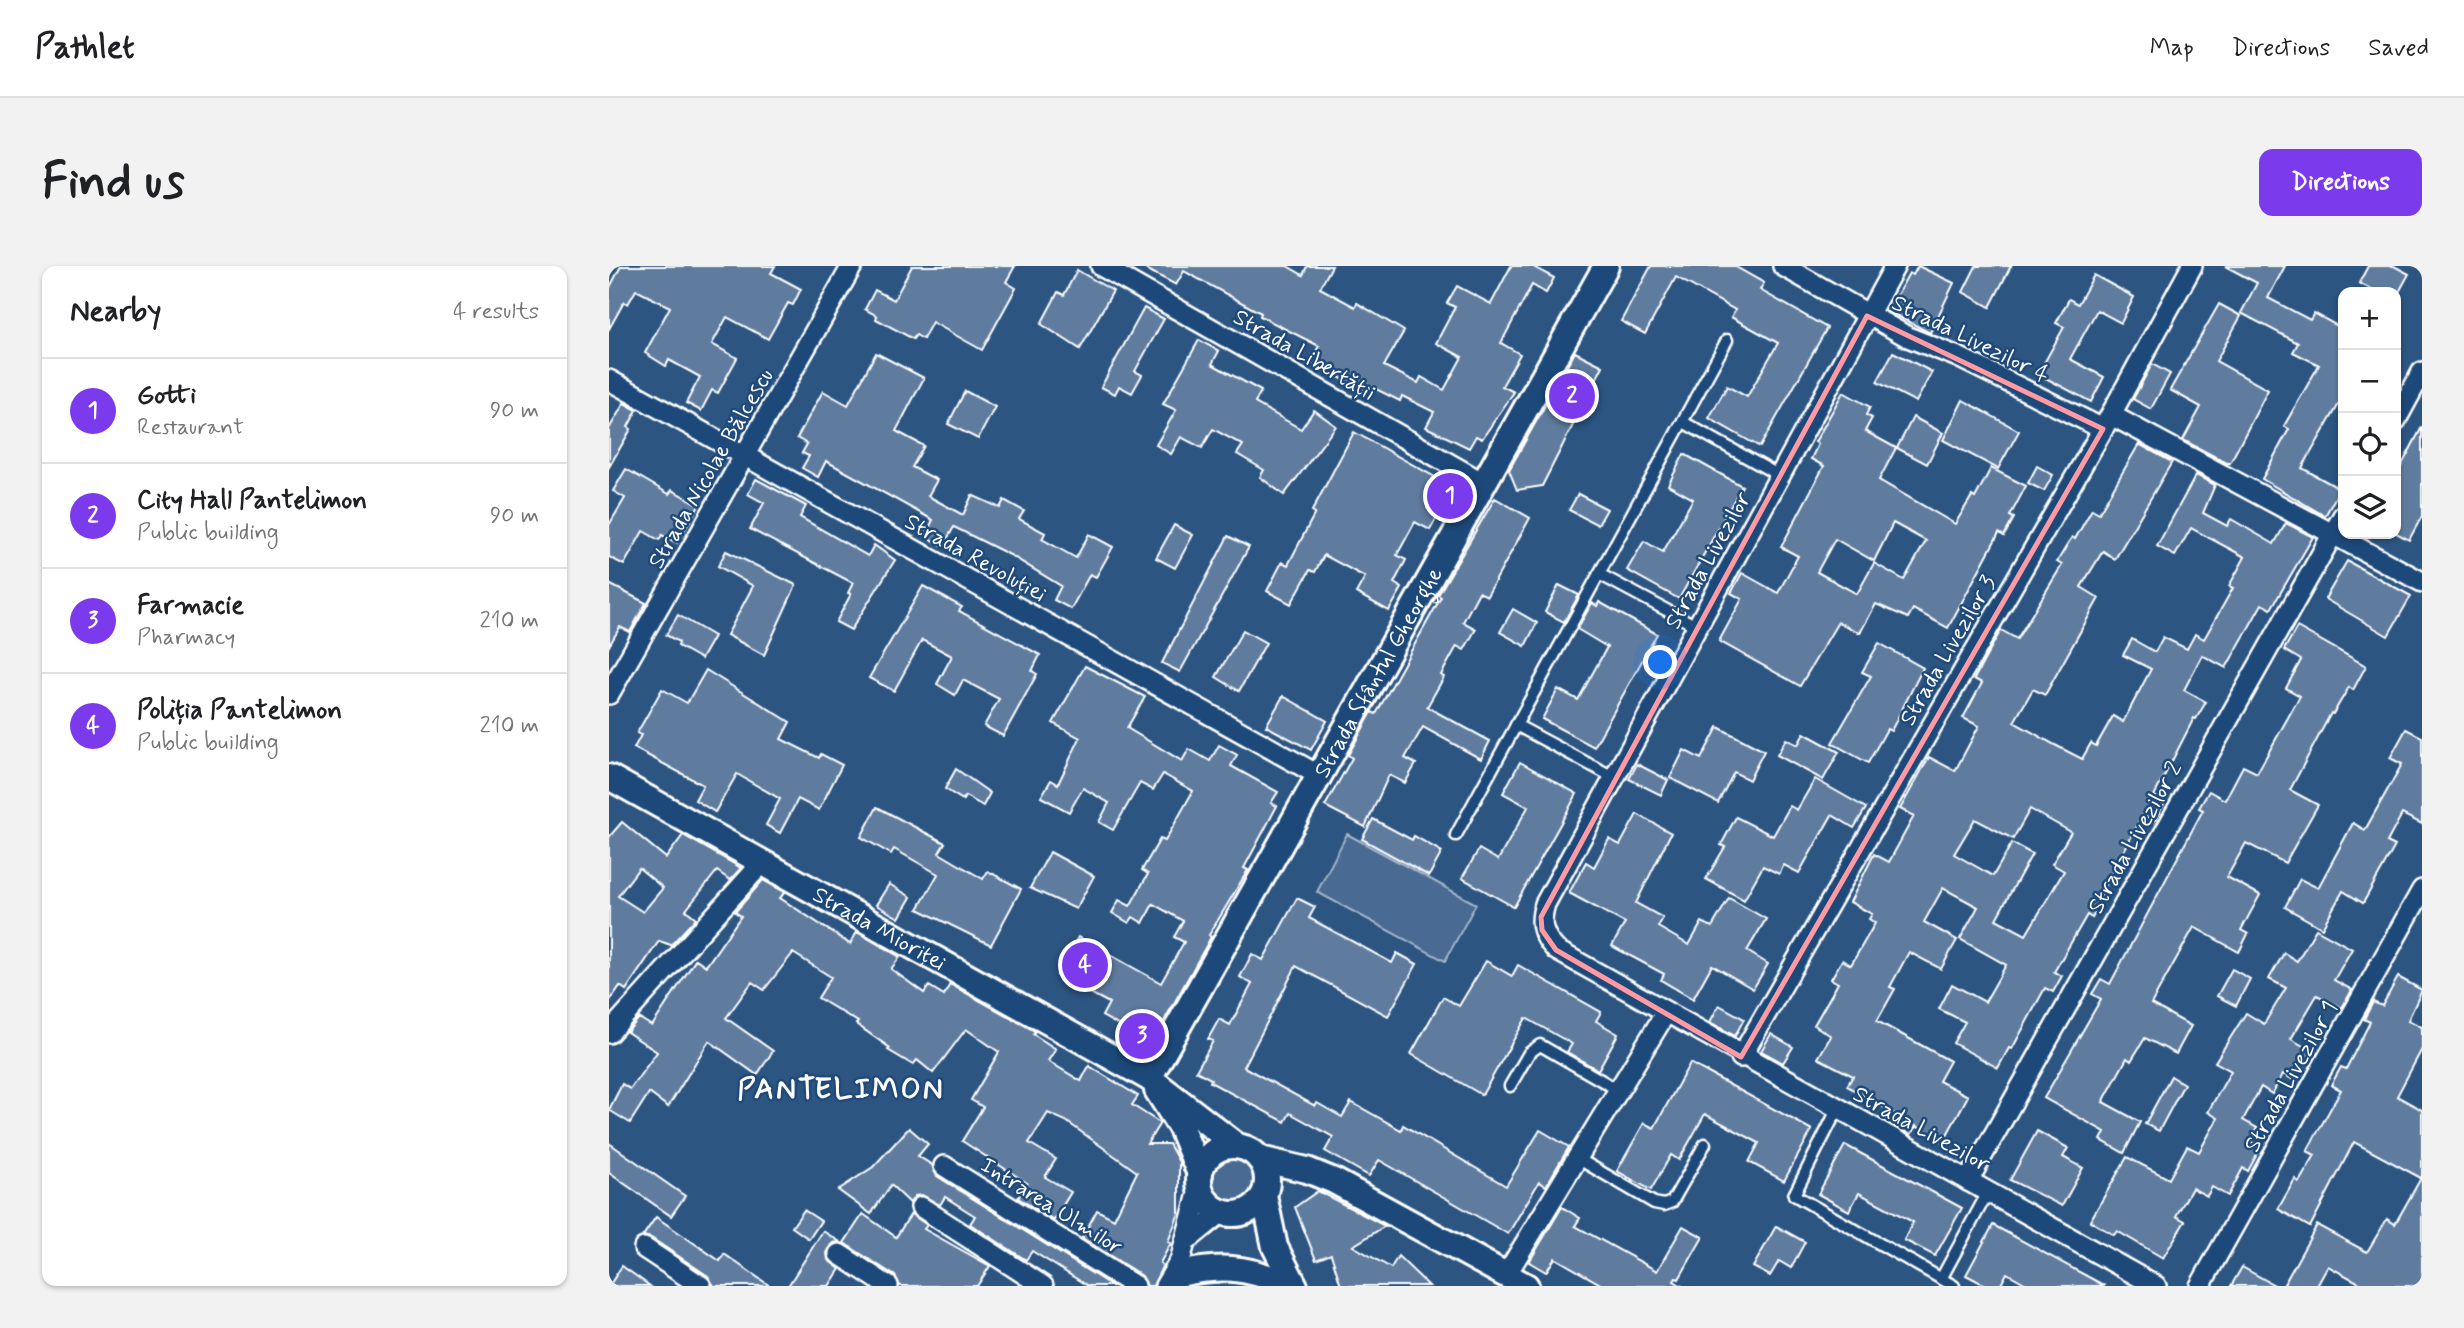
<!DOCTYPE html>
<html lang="en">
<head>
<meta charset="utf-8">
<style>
  body { margin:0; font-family:Mynerve,sans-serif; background:#f2f2f2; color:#202124 }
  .controls { position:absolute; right:21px; top:21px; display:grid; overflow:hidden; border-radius:14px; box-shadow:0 2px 5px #0004 }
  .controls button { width:63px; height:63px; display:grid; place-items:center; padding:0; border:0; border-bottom:2px solid #e0e0e0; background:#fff; color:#202124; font:35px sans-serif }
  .you { position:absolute; left:1052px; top:397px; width:24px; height:24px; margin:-18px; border:5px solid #fff; border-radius:50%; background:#1a73e8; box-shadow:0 0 0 10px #1a73e833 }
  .badge { display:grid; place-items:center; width:46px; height:46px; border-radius:50%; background:#7c3aed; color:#fff; font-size:23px; font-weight:700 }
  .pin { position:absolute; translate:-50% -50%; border:4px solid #fff; box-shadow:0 2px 7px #0006 }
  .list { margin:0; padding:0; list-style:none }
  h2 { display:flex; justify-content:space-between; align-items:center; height:91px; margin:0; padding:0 28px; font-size:30px }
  h2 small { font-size:23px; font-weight:400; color:#757577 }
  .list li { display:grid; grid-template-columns:46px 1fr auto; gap:21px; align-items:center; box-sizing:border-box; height:105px; padding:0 28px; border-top:2px solid #e0e0e0 }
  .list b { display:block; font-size:26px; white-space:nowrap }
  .list p { margin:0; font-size:23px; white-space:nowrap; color:#757577 }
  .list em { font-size:23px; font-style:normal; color:#757577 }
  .icon { flex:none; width:38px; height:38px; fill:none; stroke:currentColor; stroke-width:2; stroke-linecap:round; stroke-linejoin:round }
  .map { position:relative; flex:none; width:1813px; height:1020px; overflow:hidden; border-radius:14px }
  header { display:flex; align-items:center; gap:42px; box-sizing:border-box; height:98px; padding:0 35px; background:#fff; border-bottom:2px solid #e0e0e0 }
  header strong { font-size:33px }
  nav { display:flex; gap:38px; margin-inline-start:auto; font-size:24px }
  .intro { display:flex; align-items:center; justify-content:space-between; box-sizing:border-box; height:168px; padding:0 42px }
  h1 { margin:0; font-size:49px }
  .button { padding:18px 32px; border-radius:14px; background:#7c3aed; color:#fff; font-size:24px; font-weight:700 }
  main { display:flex; gap:42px; padding:0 42px }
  aside { flex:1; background:#fff; border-radius:14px; box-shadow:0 2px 5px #0004 }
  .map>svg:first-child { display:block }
</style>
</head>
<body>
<header>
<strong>Pathlet</strong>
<nav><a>Map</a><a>Directions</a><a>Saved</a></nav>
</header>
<div class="intro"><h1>Find us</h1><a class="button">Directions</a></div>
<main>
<aside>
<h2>Nearby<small>4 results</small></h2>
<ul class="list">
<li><span class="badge">1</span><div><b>Gotti</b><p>Restaurant</p></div><em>90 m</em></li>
<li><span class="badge">2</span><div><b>City Hall Pantelimon</b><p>Public building</p></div><em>90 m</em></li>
<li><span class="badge">3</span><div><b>Farmacie</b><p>Pharmacy</p></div><em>210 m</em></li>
<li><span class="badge">4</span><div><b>Poliția Pantelimon</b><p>Public building</p></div><em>210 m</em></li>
</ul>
</aside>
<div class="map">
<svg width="1813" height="1020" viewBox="0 0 1813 1020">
  <rect width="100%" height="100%" fill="#2c5582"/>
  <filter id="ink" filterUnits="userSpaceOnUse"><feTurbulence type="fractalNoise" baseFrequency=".0143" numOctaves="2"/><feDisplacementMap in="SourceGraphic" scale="14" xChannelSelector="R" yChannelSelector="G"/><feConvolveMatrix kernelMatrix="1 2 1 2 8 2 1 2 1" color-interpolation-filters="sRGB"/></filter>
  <g filter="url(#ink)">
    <!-- green -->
    <g fill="#486b92" stroke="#a4b5c8" stroke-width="2">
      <path d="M738,568L867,638L836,695L708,626Z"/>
      <circle cx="624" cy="914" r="20"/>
    </g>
    <!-- building -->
    <g fill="#5e7c9f" stroke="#fff" stroke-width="2" fill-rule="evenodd">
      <path d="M12,0H166L162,7L192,23L184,39L179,37L159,73L118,51L103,78L128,92L109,127L103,124L92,145L77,137L91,111L60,94L57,100L36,87L61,41L27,24L19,38L15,36L0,63V23Z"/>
      <path d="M303,0H406L397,16L407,22L373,84L323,56L314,73L307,69L304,73L267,53L268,50L256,43L266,24L285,34Z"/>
      <path d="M531,0H678L694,9L698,0H723L711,22L746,41L748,37L795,65L775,100L809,117L812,111L835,124L853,91L827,77L846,41L838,37L848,20L882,38L902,0H923L945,12L937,27L923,19L892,77L911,88L893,120L905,126L873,173L867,170L860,182L817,161L825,146L793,130L791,135L763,121L760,127L701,96L710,80L651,50L652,47L575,5L567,19Z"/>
      <path d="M1042,0H1125L1155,17L1151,24L1218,62L1151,181L1100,152L1118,120L1138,131L1169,77L1122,51L1126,44L1067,11L1036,68L1012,55Z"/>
      <path d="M1309,0L1345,17L1321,67L1279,45L1300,7L1304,9Z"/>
      <path d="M1367,0H1402L1381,41L1354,26Z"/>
      <path d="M1616,0H1676L1659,32L1701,54L1705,47L1734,63V131L1693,202L1731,223L1716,250L1653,213L1680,163L1675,160L1710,99L1684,86L1689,77L1632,47L1648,17Z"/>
      <path d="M1759,0H1785L1800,8L1790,26H1768L1750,17Z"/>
      <path d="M468,4L504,25L471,83L432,58L449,26L455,29Z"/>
      <path d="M1485,9L1525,31L1512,57L1488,44L1461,93L1495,111L1482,136L1429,108L1455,61L1447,57L1460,33L1469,38Z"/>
      <path d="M1610,38L1632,50L1607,95L1659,124L1621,197H1618L1574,174L1592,141L1561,124Z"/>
      <path d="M535,42L555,53L526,105L533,109L523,127L510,120L506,128L492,121Z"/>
      <path d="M590,74L610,85L603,98L652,125L646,137L692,163L705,144L727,160L675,229L651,211L655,204L628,188L634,179L604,163L593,182L572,171L562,188L547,179L567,144L554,138Z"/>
      <path d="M966,86L994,100L933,220L908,224L900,204Z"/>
      <path d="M1284,86L1323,106L1307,136L1268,116Z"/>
      <path d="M267,87L315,112L287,165L315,180L303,201L328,214L319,230L354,249L363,229L391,242L395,234L415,245L410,253L436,267L433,273L467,292L480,268L504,281L487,311L481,308L462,343L445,334L452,320L401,289L345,261L334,280L316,270L324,254L217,195L209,211L193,202L200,190L193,187L198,178L188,172L214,125L239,139Z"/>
      <path d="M1543,98L1561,108L1542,143L1524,133Z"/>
      <path d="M356,125L386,141L369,173L339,158Z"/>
      <path d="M1234,126L1261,141L1257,149L1263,152L1256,165L1287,182L1270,214L1346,258L1363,230L1366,232L1382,202L1417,220L1401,250L1405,252L1395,270L1390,267L1339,362L1304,343L1299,352L1267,338L1251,367L1229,356L1191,420L1110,375L1133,333L1122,327L1133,307L1169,327L1189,290L1172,281L1215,200L1202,193L1209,178L1206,176ZM1284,257L1317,275L1295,314L1265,297L1248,328L1208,306L1226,273L1265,295Z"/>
      <path d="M1354,134L1410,165L1389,203L1334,174Z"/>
      <path d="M15,137L28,144L19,161L22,163L0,201V163Z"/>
      <path d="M1304,151L1334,167L1318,198L1288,182Z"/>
      <path d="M1813,161V250L1800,274L1787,267V210Z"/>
      <path d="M745,166L851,225L841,243L835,239L821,264L806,256L788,289L797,294L785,317L793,322L780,345L747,327L756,311L715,289L706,306L701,304L682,338L658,325L673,296L679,299L706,247L703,245Z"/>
      <path d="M1530,178L1563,196L1506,293L1494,285L1472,321L1490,332L1436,429L1424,423L1405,456L1446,479L1473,493L1482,477L1487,480L1504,450L1514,456L1542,403L1514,389L1523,373L1546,386L1554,371L1578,383L1586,368L1595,373L1624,322L1620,320L1636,291L1582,262L1566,290L1548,280L1587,209L1606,219L1594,247L1618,260L1622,253L1665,278L1677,257L1704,271L1662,343L1653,338L1617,402L1593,389L1575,424L1597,436L1587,453L1585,452L1545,530L1556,536L1545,556L1534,549L1492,628L1496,630L1483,652L1478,649L1445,706L1453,710L1444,726L1436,722L1403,783L1400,782L1389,802L1344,777L1356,756L1330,743L1343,718L1376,736L1397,699L1351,673L1369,641L1334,622L1315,656L1348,674L1332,703L1300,686L1281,721L1286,723L1268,755L1341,795L1330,815L1359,830L1334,876L1307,860L1302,869L1286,860L1291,851L1238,820L1244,810L1209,792L1222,770L1205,759L1229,717L1222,713L1233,694L1242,699L1266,657L1260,653L1263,648L1241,636L1265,588L1280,596L1305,550L1291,543L1320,491L1346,505L1370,460L1354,452L1373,417L1365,413L1384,378L1392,364L1408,373L1453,299L1448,296L1463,271L1466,273L1483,243L1490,247ZM1421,543L1462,566L1443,598L1455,605L1417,669L1387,653L1423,588L1403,577L1384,610L1345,588L1366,553L1404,573Z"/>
      <path d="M1075,188L1133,220L1070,333L1018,304L1035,275L1054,286L1084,233L1059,219Z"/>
      <path d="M1428,200L1444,209L1435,225L1419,217Z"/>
      <path d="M17,203L60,228L63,224L90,239L68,277L53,269L50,274L34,265L15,299L0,291V259L16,232L4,225Z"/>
      <path d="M147,213L197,240L191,251L259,290L265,279L286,294L242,364L227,356L242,328L239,327L244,317L141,263L155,237L139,228Z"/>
      <path d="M969,228L998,243L989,259L960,244Z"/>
      <path d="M886,232L921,252L878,330L870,326L854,356L867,363L855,384L848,380L832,409L835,411L818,441L881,475L872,493L814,461L796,492L807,498L796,517L780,509L756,561L716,540L743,492L739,489L763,446L767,448L832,331L829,329Z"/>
      <path d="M565,259L584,269L566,302L547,292Z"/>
      <path d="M619,270L640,281L571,406L553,397Z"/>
      <path d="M117,285L187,319L155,389L118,369L144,320L109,300Z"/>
      <path d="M1738,295L1802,330L1779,370L1716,333Z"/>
      <path d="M0,318L37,337L21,366L11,361L0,380Z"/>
      <path d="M950,319L970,329L955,356L936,346Z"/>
      <path d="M314,320L353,341L350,345L431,389L423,405L428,408L394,470L375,460L390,433L354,414L346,429L328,418L343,390L313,374L285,425L260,412Z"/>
      <path d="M990,336L1048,368L985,481L933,453L949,423L969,434L998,381L968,363L983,337L988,340Z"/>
      <path d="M904,343L928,357L916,380L891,366Z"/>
      <path d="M69,349L105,370L92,393L69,380L70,376L57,369Z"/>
      <path d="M1688,361L1757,400L1744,424L1740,421L1724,448L1722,447L1681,524L1709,539L1676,597L1637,577L1618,611L1651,629L1632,664L1639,668L1630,686L1585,661L1542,738L1582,760L1567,788L1536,772L1522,795L1518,792L1494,836L1531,856L1515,887L1492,874L1496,866L1435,832L1492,733L1483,728L1492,713L1501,718L1594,544L1590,542L1600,525L1616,534L1634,500L1648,507L1691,430L1677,422L1692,394L1675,384Z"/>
      <path d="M634,364L657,377L630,425L607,411Z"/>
      <path d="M1270,377L1314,402L1282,465L1278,463L1259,497L1223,477L1262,410L1253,406Z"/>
      <path d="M476,400L536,431L518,462L573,495L580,483L601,495L610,479L628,489L622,500L669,526L662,537L668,540L635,602L639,604L600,669L602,671L596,682L536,789L511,775L518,764L493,750L500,737L448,709L469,671L552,717L575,676L565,671L574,655L544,638L534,657L524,651L520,657L503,647L510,634L521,640L539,608L533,604L551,573L556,575L584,525L554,508L544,524L531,517L504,564L490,556L500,537L474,522L460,546L432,531L442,514L449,518L471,472L444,457Z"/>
      <path d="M97,404L181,456L172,473L210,492L212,488L233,499L210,544L189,533L171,567L157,559L171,533L128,508L106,546L86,534L94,519L25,482L32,469L28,467L53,423L78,437Z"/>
      <path d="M674,430L718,455L702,484L657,460Z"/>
      <path d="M1109,461L1155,485L1140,514L1125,506L1109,537L1061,512L1075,484L1092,493Z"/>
      <path d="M1797,463L1813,471V558L1793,548L1778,576L1786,580L1754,637L1734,625L1713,662L1676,641L1691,613L1709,622L1744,557L1756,564L1793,498L1781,492Z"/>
      <path d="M1195,467L1230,486L1214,514L1168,489L1177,473L1189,479Z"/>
      <path d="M911,496L968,528L905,641L853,612L870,583L889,594L919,541L894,527Z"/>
      <path d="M1028,498L1059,514L1052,529L1020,513Z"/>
      <path d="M347,503L381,527L374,540L356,530L354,534L336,523Z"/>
      <path d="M1206,513L1257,542L1245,562L1223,549L1190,607L1175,599L1170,608L1154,600L1135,634L1097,613L1116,581L1112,579L1127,551L1164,570L1181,540L1188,544Z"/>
      <path d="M268,541L336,577L330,587L374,613L379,605L412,623L382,679L309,643L329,608L285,583L282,588L252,571Z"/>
      <path d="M1028,548L1062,567L1027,637L1054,652L1049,661L1080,679L1093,656L1103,661L1120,632L1157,653L1138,685L1159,698L1144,723L1103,699L1084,733L1052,714L1055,708L1003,680L1016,657L960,627L977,596L985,601L1000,573L1011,579Z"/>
      <path d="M764,553L803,574L805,570L833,586L820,610L753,573Z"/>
      <path d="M13,556L57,592L74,569L132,602L121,614L108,605L77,644L87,652L62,679L50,675L17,724L11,720L0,736V571ZM30,602L54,622L34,646L9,630Z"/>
      <path d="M441,586L485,610L467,643L421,622Z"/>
      <path d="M154,614L176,626L171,632L241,678L248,666L291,691L282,703L315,727L320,720L335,729L341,718L426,765L424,768L447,783L439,795L472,815L480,800L529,830L523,839L551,857L538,878H560L570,896V947L559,976L562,977L551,997L554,999L544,1020H538L533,1010L473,972L488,944L505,953L528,906L457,855L439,847L420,877L447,893L436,911L462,926L445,954L409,932L418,917L353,875L374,841L362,834L390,786L357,763L324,807L308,794L304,799L279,784L281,782L247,758L249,756L209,732L222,711L184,687L155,724L143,716L117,752L164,785L148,809L100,775L59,841L40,827L21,857L0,844L13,818L21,823L48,786L18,766L30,752L43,760L87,693L97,700L132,650L126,646Z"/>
      <path d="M280,618L302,631L290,652L267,639Z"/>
      <path d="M688,632L706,641L700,652L783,697L788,687L808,698L779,750L687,700L635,801L706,840L708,837L733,851L742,836L792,864L794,859L897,920L931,864L960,881L937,920L930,916L899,968L770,894L760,910L716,885L724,871L681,847L676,856L601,816L602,813L587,805L604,775L599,773L610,753L621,759L643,718L631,711L643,688L654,694Z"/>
      <path d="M1707,663L1743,683L1725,714L1743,724L1733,742L1708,729L1682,773L1703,785L1686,815L1674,808L1663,828L1652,821L1634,854L1648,862L1641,875L1652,881L1639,905L1634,902L1619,930L1603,921L1598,930L1583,922L1567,950L1576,955L1554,992L1508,965L1505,969L1481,955L1518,891L1560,913L1578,880L1590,886L1609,852L1599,846L1622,805L1606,796L1637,747L1655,758L1677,722L1660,713L1675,687L1688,695Z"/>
      <path d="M877,695L903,710L909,699L992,746L987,755L1009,768L989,804L958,786L963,778L917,752L873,829L802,788L834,731L850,740Z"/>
      <path d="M1623,703L1641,713L1627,740L1608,730Z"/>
      <path d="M1789,711L1813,724L1799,754L1813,761V783L1788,830L1813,844V1020H1756L1719,1000L1708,1020H1674L1708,959L1758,986L1778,953L1786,958L1812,912L1745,876L1701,961L1669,943L1686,913L1690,916L1706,889L1698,885L1732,824L1722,819L1732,801L1737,803L1761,756L1755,753L1764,736L1773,740Z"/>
      <path d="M1110,739L1135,753L1126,770L1101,756Z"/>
      <path d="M1162,768L1184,781L1174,797L1152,785Z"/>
      <path d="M1081,797L1203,864L1175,915L1140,896L1150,877L1096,848L1070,894L1062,889L1042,924L1008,905L1035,857L1045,862Z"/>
      <path d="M1562,810L1575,818L1550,865L1536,858Z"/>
      <path d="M300,862L319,878L309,890L323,899L328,910L503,1020H479L423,985L417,994L361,958L366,950L336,931L331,939L313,929L306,930L301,937L282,919L262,948L229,924L264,901Z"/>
      <path d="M1428,865L1459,882L1454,891L1474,902L1453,940L1401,914Z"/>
      <path d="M0,877L76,930L62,950L0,907Z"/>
      <path d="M1236,879L1353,942L1326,990L1295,974L1304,956L1250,927L1240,945L1209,928Z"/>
      <path d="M709,925L776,960L744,980L782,1002L789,990L820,1020H732L722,988L707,994L686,941Z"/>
      <path d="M953,941L971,952L966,960L1048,1005L1074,960L1094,971L1070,1013L1067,1012L1065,1015L1073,1020H995L946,992L937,1006L920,996Z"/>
      <path d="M195,944L212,955L200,973L183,961Z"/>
      <path d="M254,948L287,971L302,948L318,959L315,963L381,1000L368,1020H291L286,1010L235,977Z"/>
      <path d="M47,951L111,995L115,988L161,1020H105L99,1010L42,972L34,970Z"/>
      <path d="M1384,959L1496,1020H1421L1398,1007L1391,1020H1378L1357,1009Z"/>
      <path d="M1167,960L1196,976L1182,1002L1170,995L1161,1010L1144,1001Z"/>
      <path d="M214,965L231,976L224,977L218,987L219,994L231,1003L220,1020H179Z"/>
      <path d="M13,1000L41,1020H0Z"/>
      <path d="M1633,1001L1667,1020H1622Z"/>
    </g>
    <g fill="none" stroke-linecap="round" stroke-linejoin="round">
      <defs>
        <g id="service">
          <path d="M1074,156L1171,210"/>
          <path d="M990,308L1089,361"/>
          <path d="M907,459L1006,512"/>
          <path d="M847,569L1118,74"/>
          <path d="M901,820L920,787L931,779L1009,824"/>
          <path d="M1228,844L1185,929L1345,1020"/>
          <path d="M968,892L1045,937L1055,939L1063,936L1096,878"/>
          <path d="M1332,1013L1379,926"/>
        </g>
        <g id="minor">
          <path d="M492,0L876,218"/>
          <path d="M1174,0L1299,71L1349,91L1494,163"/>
          <path d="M1286,0L936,638C930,657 933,669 947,684L1547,1020"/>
          <path d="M0,114L711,510"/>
          <path d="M1502,149L1813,316"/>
          <path d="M1787,154L1813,106"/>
          <path d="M0,428L243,0"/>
          <path d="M0,767L154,596"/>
          <path d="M1132,791L1494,163L1583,0"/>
          <path d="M335,900L526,1020"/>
          <path d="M1359,915L1734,250"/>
          <path d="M312,941L434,1020"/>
          <path d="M576,976L613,946"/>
          <path d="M35,982L92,1020"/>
          <path d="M230,988L279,1020"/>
          <path d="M897,1009L1056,748"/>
          <path d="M556,1020L571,995L591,920"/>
          <path d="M1591,1020L1813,624"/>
        </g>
        <g id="tertiary">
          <path id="s1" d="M0,511L540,812L628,880"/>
          <path id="s2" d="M540,812L997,0"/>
          <path d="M548,824L572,862L591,908"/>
          <circle cx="624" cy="914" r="34"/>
          <path d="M651,893L698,904L725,915L917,1020"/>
          <path d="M655,929L666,981L686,1020"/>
          <path d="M566,1009C607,999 640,999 678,1020"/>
        </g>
      </defs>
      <!-- service casing -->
      <use href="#service" stroke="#fff" stroke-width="15"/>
      <!-- minor casing -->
      <use href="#minor" stroke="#fff" stroke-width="24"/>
      <!-- tertiary casing -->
      <use href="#tertiary" stroke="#fff" stroke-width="30"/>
      <!-- service -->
      <use href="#service" stroke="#1f4a7a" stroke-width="10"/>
      <!-- minor -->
      <use href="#minor" stroke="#1f4a7a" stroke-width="19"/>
      <!-- tertiary -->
      <use href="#tertiary" stroke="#1f4a7a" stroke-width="24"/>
    </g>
  </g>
  <!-- marked area -->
  <path fill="none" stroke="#ff9aa2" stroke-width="5" stroke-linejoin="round" d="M1258,50L1494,163L1132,791L947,684L933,664L932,651Z"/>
  <g text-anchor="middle" stroke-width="5" stroke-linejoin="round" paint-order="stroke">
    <!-- street labels -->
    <g font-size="23" fill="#fff" stroke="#1f4a7a">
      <text transform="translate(1362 72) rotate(26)" y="8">Strada Livezilor 4</text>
      <text transform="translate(696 88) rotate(30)" y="8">Strada Libertății</text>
      <text transform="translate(101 202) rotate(-60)" y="8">Strada Nicolae Bălcescu</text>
      <text transform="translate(367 291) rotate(29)" y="8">Strada Revoluției</text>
      <text transform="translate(1098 294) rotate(-61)" y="8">Strada Livezilor</text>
      <text transform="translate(1338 384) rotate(-60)" y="8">Strada Livezilor 3</text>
      <text dy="8" stroke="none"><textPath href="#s2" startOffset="466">Strada Sfântul Gheorghe</textPath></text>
      <text transform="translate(1525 571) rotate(-61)" y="8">Strada Livezilor 2</text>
      <text dy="8" stroke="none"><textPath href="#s1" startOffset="310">Strada Mioriței</textPath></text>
      <text transform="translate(1681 810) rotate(-61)" y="8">Strada Livezilor 1</text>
      <text transform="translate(1313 862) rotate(29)" y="8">Strada Livezilor</text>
      <text transform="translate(443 939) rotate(32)" y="8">Intrarea Ulmilor</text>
    </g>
    <!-- district labels -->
    <g font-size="30" font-weight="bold" letter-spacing="2" fill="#fff" stroke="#1f4a7a">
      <text x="232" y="832">PANTELIMON</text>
    </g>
  </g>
</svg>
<div class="controls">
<button>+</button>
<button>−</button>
<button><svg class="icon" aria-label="locate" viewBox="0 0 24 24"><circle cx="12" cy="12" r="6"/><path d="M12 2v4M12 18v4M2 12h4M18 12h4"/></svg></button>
<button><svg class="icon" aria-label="layers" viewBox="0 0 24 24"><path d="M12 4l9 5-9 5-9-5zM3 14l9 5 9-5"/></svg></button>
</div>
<div class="you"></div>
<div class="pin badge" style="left:841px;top:230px">1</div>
<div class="pin badge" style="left:963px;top:130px">2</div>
<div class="pin badge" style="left:533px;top:770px">3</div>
<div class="pin badge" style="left:476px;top:699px">4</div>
</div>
</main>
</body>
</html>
